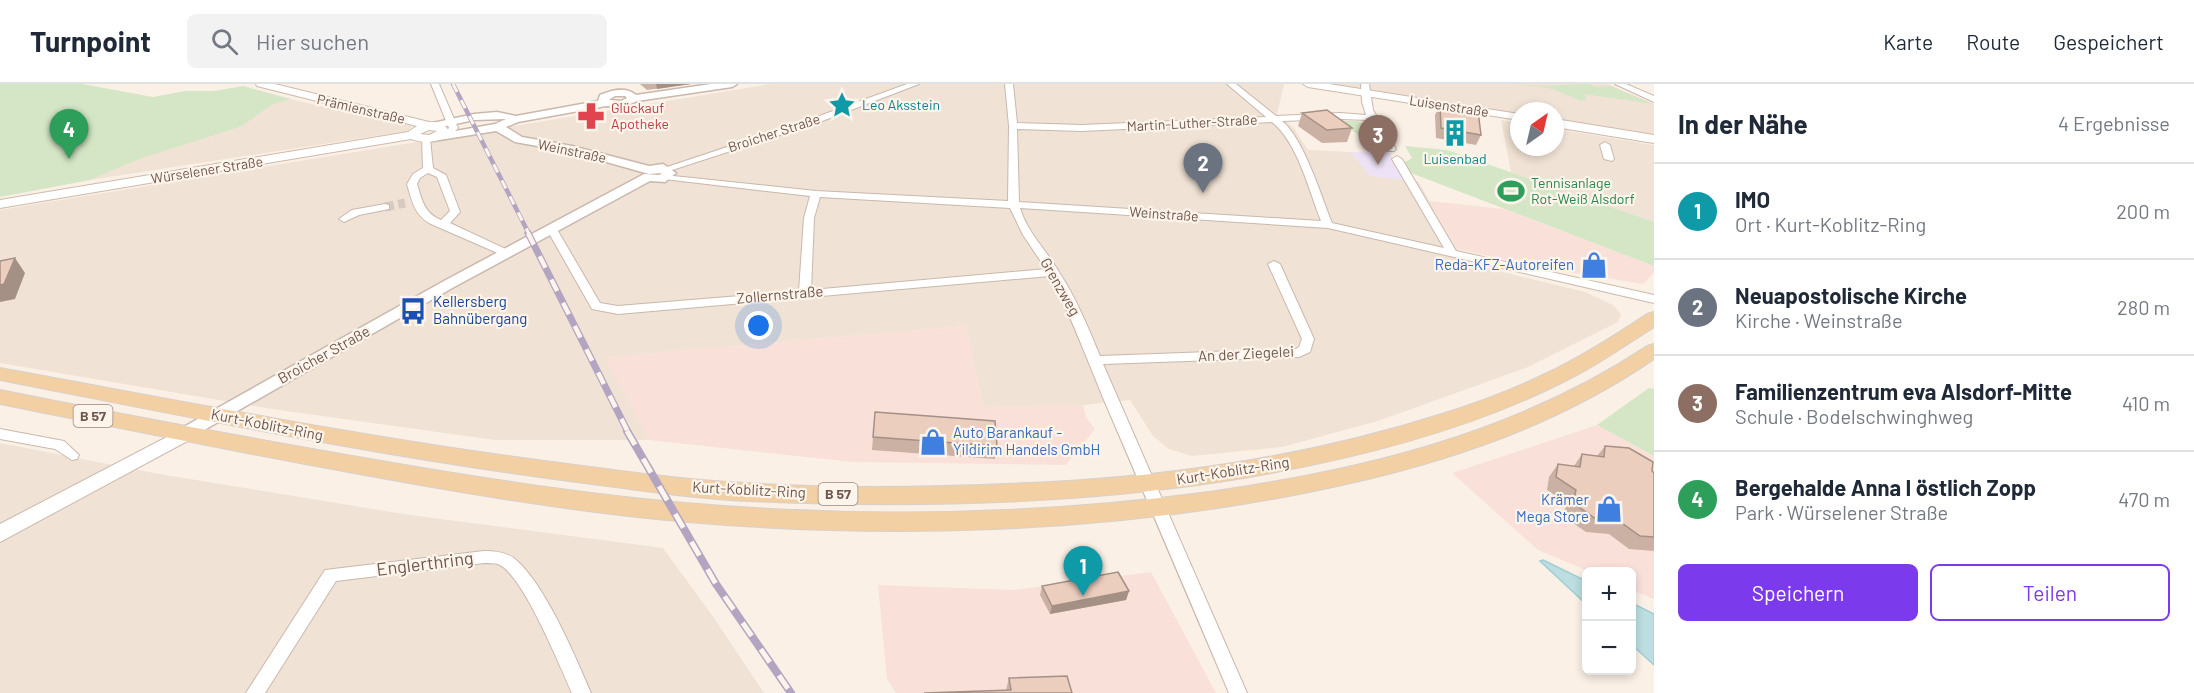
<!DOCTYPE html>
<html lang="de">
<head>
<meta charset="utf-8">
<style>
  body { margin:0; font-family:Barlow,sans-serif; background:#f2f2f3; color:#1f2937 }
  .controls { position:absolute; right:18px; bottom:18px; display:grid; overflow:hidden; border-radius:9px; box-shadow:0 3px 9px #0003 }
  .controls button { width:54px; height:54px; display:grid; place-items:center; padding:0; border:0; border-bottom:2px solid #e0e1e3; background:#fff; color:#1f2937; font:30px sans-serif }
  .compass { position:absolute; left:1510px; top:18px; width:54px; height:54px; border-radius:50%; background:#fff; box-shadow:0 3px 9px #0003; rotate:34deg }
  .you { position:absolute; left:759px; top:242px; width:21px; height:21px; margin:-15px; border:4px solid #fff; border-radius:50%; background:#1a73e8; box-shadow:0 0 0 9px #1a73e833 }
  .badge { display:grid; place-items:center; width:39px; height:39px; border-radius:50%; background:#7c3aed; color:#fff; font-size:20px; font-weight:700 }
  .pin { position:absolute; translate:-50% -50px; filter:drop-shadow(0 2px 3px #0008) }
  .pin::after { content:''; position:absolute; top:32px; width:21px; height:18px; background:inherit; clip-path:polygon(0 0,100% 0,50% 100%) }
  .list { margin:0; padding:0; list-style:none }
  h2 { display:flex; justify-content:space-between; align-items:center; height:78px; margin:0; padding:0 24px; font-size:26px }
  h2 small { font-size:20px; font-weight:400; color:#747a83 }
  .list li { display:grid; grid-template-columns:39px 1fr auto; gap:18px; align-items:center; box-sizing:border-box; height:96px; padding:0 24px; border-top:2px solid #e0e1e3 }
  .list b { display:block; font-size:22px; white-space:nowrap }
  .list p { margin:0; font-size:20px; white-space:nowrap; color:#747a83 }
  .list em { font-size:20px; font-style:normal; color:#747a83 }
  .actions { display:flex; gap:12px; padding:18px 24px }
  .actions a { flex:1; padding:14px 0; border:2px solid #7c3aed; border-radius:9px; text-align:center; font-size:21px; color:#7c3aed }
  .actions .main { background:#7c3aed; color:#fff }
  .icon { flex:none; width:33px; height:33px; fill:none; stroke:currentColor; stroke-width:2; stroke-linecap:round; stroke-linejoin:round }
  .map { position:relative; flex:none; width:1654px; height:609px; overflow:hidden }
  header { display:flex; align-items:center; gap:36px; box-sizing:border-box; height:84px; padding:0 30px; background:#fff; border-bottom:2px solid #e0e1e3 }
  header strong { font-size:28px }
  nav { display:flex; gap:33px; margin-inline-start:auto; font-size:21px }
  .search { width:420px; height:54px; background:#f2f2f3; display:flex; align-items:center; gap:15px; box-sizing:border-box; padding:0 21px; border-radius:9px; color:#747a83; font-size:22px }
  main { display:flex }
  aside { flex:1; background:#fff }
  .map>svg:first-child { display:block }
</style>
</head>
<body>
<header>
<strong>Turnpoint</strong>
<div class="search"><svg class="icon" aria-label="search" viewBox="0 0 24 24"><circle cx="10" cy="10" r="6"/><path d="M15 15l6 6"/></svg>Hier suchen</div>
<nav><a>Karte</a><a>Route</a><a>Gespeichert</a></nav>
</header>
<main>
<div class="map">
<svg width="1654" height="609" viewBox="0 0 1654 609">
  <rect width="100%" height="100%" fill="#faf0e5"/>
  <!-- residential -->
  <g fill="#f0e2d4">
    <path d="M771,0H1284L1277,30L1293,43L1308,66L1351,68L1370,92L1418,97L1465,179L1585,208L1613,221L1621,230L1618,238L1528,283L1378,337L1282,363L1192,372L1169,365L1153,352L1130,316L1083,321L983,323L966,242L606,273L649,356H495L272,325L0,279V126Z"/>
    <path d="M1330,0H1608L1654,20V51L1555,36V27H1519V30Z"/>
    <path d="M284,14L413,42L407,47L90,96Z"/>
    <path d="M1501,36L1519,39V63H1555V45L1654,61V138L1511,88Z"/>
    <path d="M0,359L159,390L410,431L663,464L714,534L764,609H0Z"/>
  </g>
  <!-- commercial -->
  <g fill="#f9e1da">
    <path d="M1429,117L1504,125L1654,182V189L1643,200L1538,183L1457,165Z"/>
    <path d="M966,242L983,323L1083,321L1086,333L1095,345L1066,381L853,378L649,356L605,273Z"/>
    <path d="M1597,341L1654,372V515L1632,506V488L1588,487L1538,466L1452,389Z"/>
    <path d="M1151,488L1216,609H896L887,595L878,501L1014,506Z"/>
  </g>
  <!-- education -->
  <path fill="#ede2f6" d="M1351,68L1389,69L1405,96L1370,92Z"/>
  <!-- green -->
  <g fill="#d4e6c5">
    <path d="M0,0H82L153,13L185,7H214L243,2L291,15L271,21L242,42L142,74L90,96L0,113Z"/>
    <path d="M1518,0L1541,2L1588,0L1596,3L1610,2L1653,20L1585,10L1586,16L1581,17L1553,5Z"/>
    <path d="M1340,37H1357L1374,42L1386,63L1365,61L1358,57L1365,56Z"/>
    <path d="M1405,62L1447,66L1654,138V182L1411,89L1403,79L1412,74Z"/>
    <path d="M1649,304L1654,305V372L1597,341Z"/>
  </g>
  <!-- water -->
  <g fill="#bcdee1" stroke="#a3cdd2" stroke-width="1.5">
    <path d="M1543,476L1586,497V520L1540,477Z"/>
    <path d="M1632,519L1654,530V581L1632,561Z"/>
  </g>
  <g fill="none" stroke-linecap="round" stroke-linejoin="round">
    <!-- minor-tunnel -->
    <path stroke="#d8cabf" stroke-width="9" stroke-dasharray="9 4.5" stroke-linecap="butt" d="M385,123L405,119"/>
    <defs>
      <g id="minor">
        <path d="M431,0H439L458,44L449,54L441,52L449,44Z"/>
        <path d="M907,0H919L817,39L669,87L661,85L811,35Z"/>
        <path d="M1005,0H1013L1017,39L1082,41L1266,33L1227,0H1236L1276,32L1340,29L1366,31L1362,18L1361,0H1369L1373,26L1396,65L1394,67H1388L1369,36L1340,35L1282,37C1304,55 1321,112 1332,139L1444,164L1392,75L1397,72L1402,75L1456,167L1654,211V219L1328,144L1020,124C1027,148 1047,167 1059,188C1076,214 1088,243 1100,272L1296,265L1299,263L1302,255L1268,180L1274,177L1280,180L1314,255L1310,268L1299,273L1103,280L1247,609H1229C1190,516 1150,423 1110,330C1090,284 1074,237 1050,192L618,230L592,225L546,144L551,141L555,142L600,219L618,222L799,207L804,134L810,112L664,95V91L816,107L1008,117L1009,42ZM1272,38C1298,59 1309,107 1321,137L1019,118L1017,45L1082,47ZM820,113L1010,124L1023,151L1046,185L811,206L814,134Z"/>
        <path d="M1615,0H1626L1654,12V18Z"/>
        <path d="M422,53L430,55L433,84L446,91L460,128L450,139L510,167V171H502L431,140C414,131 412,117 407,100L413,90L423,84ZM428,89L437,93L450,127L441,136C424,129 422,116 417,100L420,94Z"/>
        <path d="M1605,58L1610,61L1614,75L1612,77L1604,75L1600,61Z"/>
        <path d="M385,120L389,121V125L359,131L344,138L339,135L352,126Z"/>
        <path d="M0,345L64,357L79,371L77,375L72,376L55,365L0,355Z"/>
        <path d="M484,467C495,467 506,468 515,475C545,500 575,572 591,609H572C560,583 523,490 498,480C494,479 488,479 484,479L336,497L265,609H246L325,486Z"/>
      </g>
      <path id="tertiary" d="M711,0H737L732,3L637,17L623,23L606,22L518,38L506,43L522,53L572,62L649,82L663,80L676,89L665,98L650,97L454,203L192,353H180L177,349L180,345L444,197L644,90L659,91L662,89L649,90L571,68L515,58L496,47L433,57L427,54L433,51L495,40L506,35L474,36L432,45L427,42L428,40L474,30L497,28L516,32L598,17L600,11C612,6 626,2 636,11ZM615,12H625L627,14L621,17L609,16Z"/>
      <g id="secondary">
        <path d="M256,0H275L429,38C440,38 444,39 450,48C440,59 425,60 411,55L0,124V116L408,48L417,42L257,2ZM429,46L437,47L429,51L420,50Z"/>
        <path d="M1303,0H1329L1519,30V36L1308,3Z"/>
        <path d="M1555,35L1654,51V59L1555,43Z"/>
        <path d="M186,343L193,344L196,349L193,354L0,458V440Z"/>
      </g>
      <g id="primary">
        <path d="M1654,228V243C1623,263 1593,284 1559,300C1457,351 1337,379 1225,397C1068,421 907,424 749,417C684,414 618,403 554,395C368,370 184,332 0,296V284C186,318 372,355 560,379C622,387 684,396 746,399C852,406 961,403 1068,397C1195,389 1320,369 1442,330C1477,319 1512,306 1545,290C1581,273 1614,252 1647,230Z"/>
        <path d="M1654,260V275C1548,348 1424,386 1299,410C1101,449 888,455 688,438C572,428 457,408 343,387C228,366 114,343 0,320V306C114,329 227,350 341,370C455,390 570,409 685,419C858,434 1037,431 1209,408C1363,386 1516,349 1647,262Z"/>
      </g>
    </defs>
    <!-- minor casing -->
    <use href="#minor" stroke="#cab8ac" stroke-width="2"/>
    <!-- tertiary casing -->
    <use href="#tertiary" stroke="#cab8ac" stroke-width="3"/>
    <!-- secondary casing -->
    <use href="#secondary" stroke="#cebaad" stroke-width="2"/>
    <!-- primary casing -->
    <use href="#primary" stroke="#d7d0cd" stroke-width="2"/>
    <!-- minor -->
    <use href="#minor" fill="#fff" fill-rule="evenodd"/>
    <!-- tertiary -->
    <use href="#tertiary" fill="#fff" fill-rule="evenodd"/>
    <!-- secondary -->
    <use href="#secondary" fill="#fff" fill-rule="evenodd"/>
    <!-- primary -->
    <use href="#primary" fill="#f2d0a4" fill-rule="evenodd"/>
    <defs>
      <path id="rail-far2" d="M453,0L529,150"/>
      <path id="rail-far1" d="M528,149L628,348"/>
      <path id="rail" d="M627,347L716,500L791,609"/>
    </defs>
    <!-- rail-far2 casing -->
    <use href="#rail-far2" stroke="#b3a5c2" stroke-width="4.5"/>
    <!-- rail-far1 casing -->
    <use href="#rail-far1" stroke="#b3a5c2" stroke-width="7"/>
    <!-- rail casing -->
    <use href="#rail" stroke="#b3a5c2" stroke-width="8"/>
    <!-- rail-far2 -->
    <use href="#rail-far2" stroke="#fdf5eb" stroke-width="3" stroke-dasharray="9" stroke-linecap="butt"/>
    <!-- rail-far1 -->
    <use href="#rail-far1" stroke="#fdf5eb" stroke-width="4.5" stroke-dasharray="13" stroke-linecap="butt"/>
    <!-- rail -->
    <use href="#rail" stroke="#fdf5eb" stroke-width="5" stroke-dasharray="16" stroke-linecap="butt"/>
  </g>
  <!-- wall -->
  <g fill="#cbb1a4">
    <path d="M640,0H691L647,6Z"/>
    <path d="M1440,21L1481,51L1476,61L1436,54L1435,31Z"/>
    <path d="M1302,29L1352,44L1347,58L1322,59L1298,42Z"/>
    <path d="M873,353L997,362L995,375L872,366Z"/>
    <path d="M1605,362L1654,389V467L1629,465L1609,450L1586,448L1563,432L1567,419L1547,406L1549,393L1558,380L1574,382L1582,370L1597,372Z"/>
    <path d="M1042,502L1129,507L1126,516L1050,530L1040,511Z"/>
    <path d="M1009,594L1072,609L1006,606Z"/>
  </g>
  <!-- shaded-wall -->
  <g fill="#a59086">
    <path d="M656,0H691L657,5Z"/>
    <path d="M15,174L25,189L15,215L0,218V201Z"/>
    <path d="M1129,507L1126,516L1050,530L1052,522Z"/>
  </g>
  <!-- building -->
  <g fill="#eccebf" stroke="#a59086" stroke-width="1.5">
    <path d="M1440,21L1478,27L1481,51L1441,44Z"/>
    <path d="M1327,26L1352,44L1327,46L1302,29Z"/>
    <path d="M15,174L4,200L0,201V177Z"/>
    <path d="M875,328L995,337L997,362L873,353Z"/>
    <path d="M1605,362L1629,364L1653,378L1652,387L1654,389V453L1640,452L1619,437L1596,435L1573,419L1576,406L1556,393L1558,380L1580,383L1582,370L1604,373Z"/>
    <path d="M1118,488L1129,507L1052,522L1042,502Z"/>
    <path d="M1067,592L1072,609H924L1011,606L1009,594Z"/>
  </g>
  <!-- icons -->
  <defs>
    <symbol id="sight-bare" viewBox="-9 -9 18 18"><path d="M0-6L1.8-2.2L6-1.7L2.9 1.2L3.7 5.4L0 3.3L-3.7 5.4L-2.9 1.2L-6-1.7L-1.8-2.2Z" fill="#0f9aa8" stroke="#fdf5eb" stroke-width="2.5" paint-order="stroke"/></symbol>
    <symbol id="pharmacy-bare" viewBox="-9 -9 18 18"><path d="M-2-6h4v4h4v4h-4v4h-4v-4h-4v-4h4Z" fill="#e0444e" stroke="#fdf5eb" stroke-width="2.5" paint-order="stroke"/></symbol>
    <symbol id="building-bare" viewBox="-9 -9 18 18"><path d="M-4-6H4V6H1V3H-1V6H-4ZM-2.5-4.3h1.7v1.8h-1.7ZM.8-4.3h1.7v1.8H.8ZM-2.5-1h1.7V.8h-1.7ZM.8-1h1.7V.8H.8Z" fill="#0f9aa8" stroke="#fdf5eb" stroke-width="2.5" paint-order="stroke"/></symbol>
    <symbol id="stadium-bare" viewBox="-9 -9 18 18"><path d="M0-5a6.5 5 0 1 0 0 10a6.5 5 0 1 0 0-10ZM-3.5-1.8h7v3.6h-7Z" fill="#2e9e5b" stroke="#fdf5eb" stroke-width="2.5" paint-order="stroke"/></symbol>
    <symbol id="shop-bare" viewBox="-9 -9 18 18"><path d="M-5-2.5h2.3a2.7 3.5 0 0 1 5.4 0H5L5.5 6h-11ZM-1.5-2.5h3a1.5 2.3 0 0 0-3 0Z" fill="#3f7fe0" stroke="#fdf5eb" stroke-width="2.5" paint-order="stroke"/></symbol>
    <symbol id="bus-bare" viewBox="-9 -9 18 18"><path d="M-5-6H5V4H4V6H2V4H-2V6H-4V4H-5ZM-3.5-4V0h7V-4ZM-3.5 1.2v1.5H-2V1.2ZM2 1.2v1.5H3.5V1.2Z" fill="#1a4fb4" stroke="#fdf5eb" stroke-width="2.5" paint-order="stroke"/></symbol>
  </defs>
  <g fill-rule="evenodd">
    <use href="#sight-bare" x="823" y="2" width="38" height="38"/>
    <use href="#pharmacy-bare" x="572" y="13" width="38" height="38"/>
    <use href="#building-bare" x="1436" y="30" width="38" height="38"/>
    <use href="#stadium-bare" x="1492" y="88" width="38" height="38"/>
    <use href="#shop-bare" x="1575" y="162" width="38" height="38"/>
    <use href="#bus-bare" x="394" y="208" width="38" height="38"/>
    <use href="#shop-bare" x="914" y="339" width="38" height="38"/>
    <use href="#shop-bare" x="1590" y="406" width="38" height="38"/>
  </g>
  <g text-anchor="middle" stroke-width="4.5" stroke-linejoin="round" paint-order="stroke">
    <!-- far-culture labels -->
    <g font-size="14" fill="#0d838f" stroke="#fdf5eb" text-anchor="start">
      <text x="862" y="26">Leo Aksstein</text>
      <text x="1455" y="80" text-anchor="middle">Luisenbad</text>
    </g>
    <!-- far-street labels -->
    <g font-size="14" fill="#70574d" stroke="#fdf5eb">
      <text transform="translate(1449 22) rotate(9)" y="5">Luisenstraße</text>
      <text transform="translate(361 25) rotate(13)" y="5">Prämienstraße</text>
      <text transform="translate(1192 39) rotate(-3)" y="5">Martin-Luther-Straße</text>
      <text transform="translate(774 49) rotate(-18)" y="5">Broicher Straße</text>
      <text transform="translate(572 67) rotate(12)" y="5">Weinstraße</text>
      <text transform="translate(207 86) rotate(-9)" y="5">Würselener Straße</text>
      <text transform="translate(1164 130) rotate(4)" y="5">Weinstraße</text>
    </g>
    <!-- far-health labels -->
    <g font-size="14" fill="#be3a42" stroke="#fdf5eb" text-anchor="start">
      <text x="611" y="29">Glückauf<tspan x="611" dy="16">Apotheke</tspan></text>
    </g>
    <!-- far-leisure labels -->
    <g font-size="14" fill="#27864d" stroke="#fdf5eb" text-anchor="start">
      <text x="1531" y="104">Tennisanlage<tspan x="1531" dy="16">Rot-Weiß Alsdorf</tspan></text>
    </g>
    <!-- shield labels -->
    <g fill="#fdf5eb" stroke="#9a867c" stroke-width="1.5">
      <rect x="73.5" y="321" width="39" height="22" rx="4.5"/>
      <rect x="818.5" y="399" width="39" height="22" rx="4.5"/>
    </g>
    <g font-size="14" font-weight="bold" fill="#70574d">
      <text x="93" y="337">B 57</text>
      <text x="838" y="415">B 57</text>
    </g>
    <!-- shop labels -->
    <g font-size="15" fill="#366cbe" stroke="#fdf5eb" text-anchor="end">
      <text x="1574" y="186">Reda-KFZ-Autoreifen</text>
      <text x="953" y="354" text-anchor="start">Auto Barankauf -<tspan x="953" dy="17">Yildirim Handels GmbH</tspan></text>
      <text x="1589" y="421">Krämer<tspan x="1589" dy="17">Mega Store</tspan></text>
    </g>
    <!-- street labels -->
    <g font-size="15" fill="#70574d" stroke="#fdf5eb">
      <text transform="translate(1060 203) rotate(60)" y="5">Grenzweg</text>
      <text transform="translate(780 211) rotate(-5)" y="5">Zollernstraße</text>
      <text transform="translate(1246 270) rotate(-3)" y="5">An der Ziegelei</text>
      <text transform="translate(324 271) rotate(-29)" y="5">Broicher Straße</text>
      <text transform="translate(267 341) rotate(11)" y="5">Kurt-Koblitz-Ring</text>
      <text transform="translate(1233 387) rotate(-9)" y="5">Kurt-Koblitz-Ring</text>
      <text transform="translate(749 406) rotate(3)" y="5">Kurt-Koblitz-Ring</text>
    </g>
    <!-- transit labels -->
    <g font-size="15" fill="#164399" stroke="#fdf5eb" text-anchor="start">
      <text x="433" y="223">Kellersberg<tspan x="433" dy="17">Bahnübergang</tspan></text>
    </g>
    <!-- near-street labels -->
    <g font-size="18" fill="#70574d" stroke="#fdf5eb">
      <text transform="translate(425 480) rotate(-7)" y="6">Englerthring</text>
    </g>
  </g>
</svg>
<div class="controls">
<button>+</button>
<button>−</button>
</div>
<svg class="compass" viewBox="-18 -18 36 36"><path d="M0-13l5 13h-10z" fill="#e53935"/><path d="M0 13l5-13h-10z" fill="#747a83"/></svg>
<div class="you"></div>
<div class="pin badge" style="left:1083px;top:512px;background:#0f9aa8">1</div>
<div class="pin badge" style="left:1203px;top:109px;background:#6b7280">2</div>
<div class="pin badge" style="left:1378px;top:81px;background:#8d6e63">3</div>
<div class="pin badge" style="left:69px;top:75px;background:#2e9e5b">4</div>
</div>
<aside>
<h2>In der Nähe<small>4 Ergebnisse</small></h2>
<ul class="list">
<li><span class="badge" style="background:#0f9aa8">1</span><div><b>IMO</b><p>Ort · Kurt-Koblitz-Ring</p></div><em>200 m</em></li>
<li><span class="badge" style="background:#6b7280">2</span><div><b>Neuapostolische Kirche</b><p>Kirche · Weinstraße</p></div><em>280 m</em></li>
<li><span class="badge" style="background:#8d6e63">3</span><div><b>Familienzentrum eva Alsdorf-Mitte</b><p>Schule · Bodelschwinghweg</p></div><em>410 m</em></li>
<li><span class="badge" style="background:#2e9e5b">4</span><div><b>Bergehalde Anna I östlich Zopp</b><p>Park · Würselener Straße</p></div><em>470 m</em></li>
</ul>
<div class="actions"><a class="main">Speichern</a><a>Teilen</a></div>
</aside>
</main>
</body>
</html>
